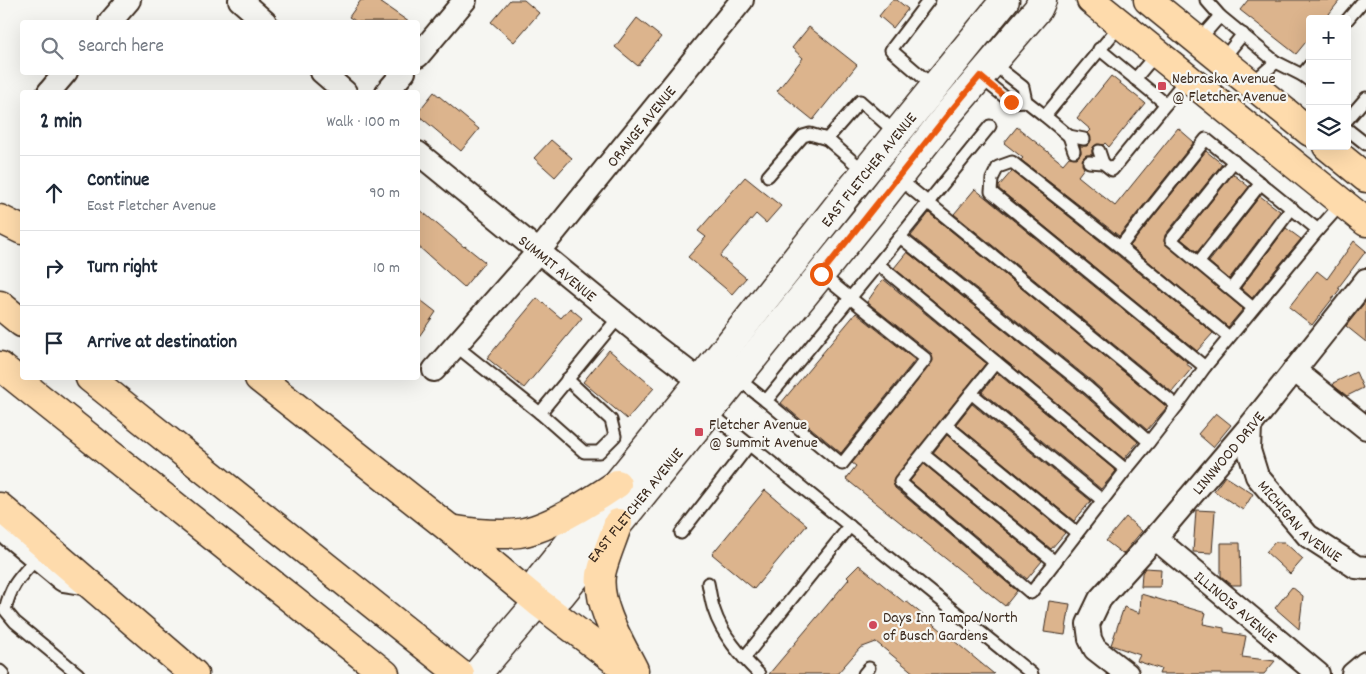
<!DOCTYPE html>
<html lang="en">
<head>
<meta charset="utf-8">
<style>
  body { margin:0; font-family:Dekko,sans-serif; background:#f6f6f7; color:#1f2937 }
  .controls { position:absolute; right:15px; top:15px; display:grid; overflow:hidden; border-radius:5px; box-shadow:0 5px 20px #0002 }
  .controls button { width:45px; height:45px; display:grid; place-items:center; padding:0; border:0; border-bottom:1px solid #e0e1e3; background:#fff; color:#1f2937; font:25px sans-serif }
  .stop { position:absolute; width:15px; height:15px; margin:-11px; border:4px solid #ea580c; border-radius:50%; background:#fff }
  .stop.end { background:#ea580c; border-color:#fff; box-shadow:0 1px 5px #0008 }
  .list { margin:0; padding:0; list-style:none }
  h2 { display:flex; justify-content:space-between; align-items:center; height:65px; margin:0; padding:0 20px; font-size:21px }
  h2 small { font-size:16px; font-weight:400; color:#747a83 }
  .list li { display:grid; grid-template-columns:32px 1fr auto; gap:15px; align-items:center; box-sizing:border-box; height:75px; padding:0 20px; border-top:1px solid #e0e1e3 }
  .list b { display:block; font-size:19px; white-space:nowrap }
  .list p { margin:0; font-size:16px; white-space:nowrap; color:#747a83 }
  .list em { font-size:16px; font-style:normal; color:#747a83 }
  .icon { flex:none; width:28px; height:28px; fill:none; stroke:currentColor; stroke-width:2; stroke-linecap:round; stroke-linejoin:round }
  .map { position:relative; flex:none; width:1366px; height:674px; overflow:hidden }
  .search { position:absolute; background:#fff; box-shadow:0 5px 20px #0002; left:20px; top:20px; width:400px; height:55px; display:flex; align-items:center; gap:12px; box-sizing:border-box; padding:0 18px; border-radius:5px; color:#747a83; font-size:19px }
  .panel { position:absolute; background:#fff; box-shadow:0 5px 20px #0002; left:20px; top:90px; width:400px; height:290px; border-radius:5px }
  .map>svg:first-child { display:block }
</style>
</head>
<body>
<div class="map">
<svg width="1366" height="674" viewBox="0 0 1366 674">
  <rect width="100%" height="100%" fill="#f6f6f2"/>
  <filter id="ink" filterUnits="userSpaceOnUse"><feTurbulence type="fractalNoise" baseFrequency=".02" numOctaves="2"/><feDisplacementMap in="SourceGraphic" scale="10" xChannelSelector="R" yChannelSelector="G"/><feConvolveMatrix kernelMatrix="1 2 1 2 8 2 1 2 1" color-interpolation-filters="sRGB"/></filter>
  <g filter="url(#ink)">
    <!-- building -->
    <g fill="#dcb48d" stroke="#3b2a1e">
      <path d="M361,0H377L409,22H357L349,17Z"/>
      <path d="M510,0H524L539,13L514,42L491,22Z"/>
      <path d="M892,0H897L908,9L893,28L879,16Z"/>
      <path d="M1248,0H1340L1325,19H1310V37L1296,54L1240,10Z"/>
      <path d="M637,18L661,37L638,66L615,47Z"/>
      <path d="M809,27L857,65L813,120L777,91L803,58L792,48Z"/>
      <path d="M1111,76L1145,103L1109,147L1105,143L1103,145L1097,144L1094,146L1092,150V155H1086L1083,158L1082,165L1084,168L1078,176L1115,206L1178,128L1194,142L1119,236L1021,160L1023,158L1004,143L1017,127L1063,164L1069,157L1077,158L1081,153L1080,146H1087L1091,140L1088,133L1091,130L1077,118Z"/>
      <path d="M434,92L479,129L461,151L418,115V112Z"/>
      <path d="M551,140L572,158L555,177L534,158Z"/>
      <path d="M1206,151L1222,164L1165,235L1164,242L1243,309L1228,327L1130,246Z"/>
      <path d="M1012,171L1115,253L1213,333L1197,351L999,189V186Z"/>
      <path d="M1233,174L1249,187L1197,252L1181,239Z"/>
      <path d="M745,177L781,206L766,223L756,214L720,256L746,278L732,294L688,257L706,237L698,231Z"/>
      <path d="M975,189L1187,362L1186,364L1192,368L1172,392L954,214Z"/>
      <path d="M1260,196L1280,211L1229,279L1209,262Z"/>
      <path d="M418,208L464,247L465,246L485,262L464,287L418,246Z"/>
      <path d="M929,213L1167,407L1147,430L1093,382L911,236Z"/>
      <path d="M1286,228L1301,239L1252,298L1241,288Z"/>
      <path d="M1354,241L1366,251L1338,288L1340,289L1312,325L1289,307L1317,271L1327,279Z"/>
      <path d="M907,252L1083,394L1138,442L1124,459L894,268Z"/>
      <path d="M883,279L986,363L893,481L895,488L1017,591L1005,606L846,479L856,466L852,463L933,361L931,353L867,302Z"/>
      <path d="M418,298L436,312L418,338Z"/>
      <path d="M537,298L561,318L570,308L582,318L524,388L487,358Z"/>
      <path d="M1366,301V342L1346,326Z"/>
      <path d="M856,313L915,360L841,453L781,403Z"/>
      <path d="M609,350L654,388L627,419L583,382Z"/>
      <path d="M1356,372L1363,388L1347,396L1334,386L1333,383Z"/>
      <path d="M997,373L1116,471L1101,489L982,392Z"/>
      <path d="M972,404L1091,501L1074,521L956,424Z"/>
      <path d="M1216,413L1231,425L1213,447L1198,434Z"/>
      <path d="M947,435L1065,533L1051,549L933,453Z"/>
      <path d="M924,464L1042,561L1027,579L910,481Z"/>
      <path d="M1225,476L1253,494L1243,510L1214,491Z"/>
      <path d="M765,490L807,525L754,589L712,554Z"/>
      <path d="M1196,510L1215,511L1212,553L1193,552Z"/>
      <path d="M1126,517L1142,531L1123,554L1106,541Z"/>
      <path d="M1275,542H1284L1303,559L1290,574L1266,552Z"/>
      <path d="M1221,543H1240L1241,585H1232L1221,576Z"/>
      <path d="M859,565L905,603L906,601L994,674H915L876,642L860,648L837,674H769L849,579L847,577Z"/>
      <path d="M1145,568L1161,569L1160,587H1141L1142,573Z"/>
      <path d="M1292,587L1303,596L1299,629L1275,608Z"/>
      <path d="M1141,594L1206,613L1203,624L1224,628V632L1246,636L1242,657L1275,661L1264,674H1159L1161,669L1137,661L1140,655L1111,645L1124,607L1140,613Z"/>
      <path d="M1049,601L1070,604L1065,635L1044,632Z"/>
    </g>
    <g fill="none" stroke-linecap="round" stroke-linejoin="round">
      <defs>
        <g id="lane">
          <path d="M929,0L891,50L934,87"/>
          <path d="M1220,16L1276,62"/>
          <path d="M1347,20L1364,0"/>
          <path d="M1198,41L1220,16L1206,0"/>
          <path d="M1099,49L1166,104"/>
          <path d="M1222,60L1243,34"/>
          <path d="M992,63L1023,87L1026,101L1045,116L1069,136L1084,139"/>
          <path d="M1310,65L1302,75L1310,81"/>
          <path d="M980,77L1011,102L1026,101"/>
          <path d="M1135,79L1157,53"/>
          <path d="M1251,84L1276,62L1302,75"/>
          <path d="M1045,116L1121,24"/>
          <path d="M1347,120L1366,98"/>
          <path d="M990,126L878,264L996,362"/>
          <path d="M1347,129L1366,144"/>
          <path d="M1069,136L1074,151"/>
          <path d="M1099,151L1103,163"/>
          <path d="M1234,161L1171,240L1253,308"/>
          <path d="M1089,162L1103,163L1112,170L1187,78"/>
          <path d="M865,172L827,139L860,101L896,133"/>
          <path d="M768,176L803,136L810,134L827,139"/>
          <path d="M898,178L1177,406L1205,367L991,192L992,179L998,167L1012,162L1120,247L1206,139L1318,230L1342,203"/>
          <path d="M900,237L1088,388L1149,442L1126,470L996,362L900,482L1031,593L1126,470"/>
          <path d="M1120,247L1229,337"/>
          <path d="M1198,263L1261,183"/>
          <path d="M821,274C856,303 891,331 926,359L842,464L766,401L878,264"/>
          <path d="M1231,289L1292,208"/>
          <path d="M456,346L540,413L584,452H599L615,436L611,420L567,379"/>
          <path d="M1205,367L1318,230"/>
          <path d="M737,378L766,401"/>
          <path d="M971,393L1102,500"/>
          <path d="M709,412L1032,674"/>
          <path d="M540,413L619,317"/>
          <path d="M946,425L1077,533"/>
          <path d="M1149,442L1177,406"/>
          <path d="M923,454L1055,562"/>
          <path d="M681,533L750,444"/>
          <path d="M37,558C20,577 11,584 5,610L15,622L78,674"/>
          <path d="M708,583C710,592 711,602 714,610C722,635 741,656 759,674"/>
          <path d="M744,658L850,526"/>
          <path d="M0,671L3,674"/>
          <path d="M864,674L869,668"/>
        </g>
        <g id="street">
          <path d="M240,0L265,22"/>
          <path d="M110,22L129,0"/>
          <path d="M418,56L465,0"/>
          <path d="M322,72L345,92"/>
          <path d="M49,92L66,72"/>
          <path d="M387,92L404,72"/>
          <path id="s1" d="M418,153L657,348L700,381"/>
          <path id="s2" d="M434,370L538,252L742,0"/>
          <path d="M1294,370L1366,428"/>
          <path id="s3" d="M1250,426L1249,450L1257,476L1308,536L1356,567L1366,568"/>
          <path d="M0,528L63,580L88,584"/>
          <path id="s4" d="M1155,538L1318,674"/>
          <path id="s5" d="M1127,674L1095,649L1090,639L1088,624L1100,599L1155,538L1250,426L1366,280"/>
          <path d="M1353,674L1366,663"/>
        </g>
        <g id="secondary">
          <path id="s6" d="M538,602L540,579L700,381L848,193L1005,0"/>
          <path id="s7" d="M477,674L538,602L560,596L872,211L949,113L1038,9L1042,0"/>
        </g>
        <g id="primary">
          <path d="M1091,0L1366,222"/>
          <path d="M1148,0L1310,132"/>
          <path d="M1327,146L1366,178"/>
        </g>
        <g id="highway">
          <path d="M0,219L22,230"/>
          <path d="M0,305L22,323"/>
          <path d="M0,366L385,674"/>
          <path d="M90,378L460,674"/>
          <path d="M259,378L450,529L538,602L633,674"/>
          <path d="M0,507L194,674"/>
          <path d="M618,523C614,537 603,561 601,575C597,606 621,644 634,670"/>
          <path d="M450,529C473,533 496,536 519,533C549,529 592,501 617,484"/>
        </g>
      </defs>
      <!-- lane casing -->
      <use href="#lane" stroke="#3b2a1e" stroke-width="15"/>
      <!-- street casing -->
      <use href="#street" stroke="#3b2a1e" stroke-width="26"/>
      <!-- secondary casing -->
      <use href="#secondary" stroke="#3b2a1e" stroke-width="31"/>
      <!-- primary casing -->
      <use href="#primary" stroke="#3b2a1e" stroke-width="31"/>
      <!-- highway casing -->
      <use href="#highway" stroke="#3b2a1e" stroke-width="31"/>
      <!-- lane -->
      <use href="#lane" stroke="#f6f6f2" stroke-width="11"/>
      <!-- street -->
      <use href="#street" stroke="#f6f6f2" stroke-width="22"/>
      <!-- secondary -->
      <use href="#secondary" stroke="#f6f6f2" stroke-width="28"/>
      <!-- primary -->
      <use href="#primary" stroke="#fedbac" stroke-width="28"/>
      <!-- highway -->
      <use href="#highway" stroke="#fedbac" stroke-width="28"/>
    </g>
  </g>
  <g fill="none" stroke-linecap="round" stroke-linejoin="round" filter="url(#ink)">
    <!-- route -->
    <path stroke="#ea580c" stroke-width="6" d="M821,274L949,113L980,76L1011,102"/>
  </g>
  <!-- markers -->
  <g fill="#d1495b" stroke="#f6f6f2" stroke-width="2">
    <rect x="1157" y="81" width="10" height="10" rx="2.5"/>
    <rect x="694" y="427" width="10" height="10" rx="2.5"/>
    <circle cx="873" cy="625" r="5"/>
  </g>
  <g text-anchor="middle" stroke-width="4.5" stroke-linejoin="round" paint-order="stroke">
    <!-- poi labels -->
    <g font-size="16" fill="#3b2a1e" stroke="#f6f6f2" text-anchor="start">
      <text x="1172" y="83">Nebraska Avenue<tspan x="1172" dy="18">@ Fletcher Avenue</tspan></text>
      <text x="709" y="429">Fletcher Avenue<tspan x="709" dy="18">@ Summit Avenue</tspan></text>
      <text x="883" y="622">Days Inn Tampa/North<tspan x="883" dy="18">of Busch Gardens</tspan></text>
    </g>
    <!-- street labels -->
    <g font-size="16" fill="#3b2a1e" stroke="#f6f6f2">
      <text dy="6" stroke="none"><textPath href="#s2" startOffset="320">ORANGE AVENUE</textPath></text>
      <text dy="6" stroke="none"><textPath href="#s6" startOffset="548">EAST FLETCHER AVENUE</textPath></text>
      <text dy="6" stroke="none"><textPath href="#s1" startOffset="181">SUMMIT AVENUE</textPath></text>
      <text dy="6" stroke="none"><textPath href="#s5" startOffset="289">LINNWOOD DRIVE</textPath></text>
      <text dy="6" stroke="none"><textPath href="#s7" startOffset="235">EAST FLETCHER AVENUE</textPath></text>
      <text dy="6" stroke="none"><textPath href="#s3" startOffset="114">MICHIGAN AVENUE</textPath></text>
      <text dy="6" stroke="none"><textPath href="#s4" startOffset="106">ILLINOIS AVENUE</textPath></text>
    </g>
  </g>
</svg>
<div class="controls">
<button>+</button>
<button>−</button>
<button><svg class="icon" aria-label="layers" viewBox="0 0 24 24"><path d="M12 4l9 5-9 5-9-5zM3 14l9 5 9-5"/></svg></button>
</div>
<div class="stop" style="left:821px;top:274px"></div>
<div class="stop end" style="left:1011px;top:102px"></div>
<div class="search"><svg class="icon" aria-label="search" viewBox="0 0 24 24"><circle cx="10" cy="10" r="6"/><path d="M15 15l6 6"/></svg>Search here</div>
<section class="panel">
<h2>2 min<small>Walk · 100 m</small></h2>
<ul class="list">
<li><svg class="icon" aria-label="ahead" viewBox="0 0 24 24"><path d="M12 20V5M6 11l6-6 6 6"/></svg><div><b>Continue</b><p>East Fletcher Avenue</p></div><em>90 m</em></li>
<li><svg class="icon" aria-label="right" viewBox="0 0 24 24"><path d="M7 20v-9h11M14 6l5 5-5 5"/></svg><div><b>Turn right</b></div><em>10 m</em></li>
<li><svg class="icon" aria-label="arrive" viewBox="0 0 24 24"><path d="M6 21V4h12l-3 4 3 4H6"/></svg><div><b>Arrive at destination</b></div></li>
</ul>
</section>
</div>
</body>
</html>
